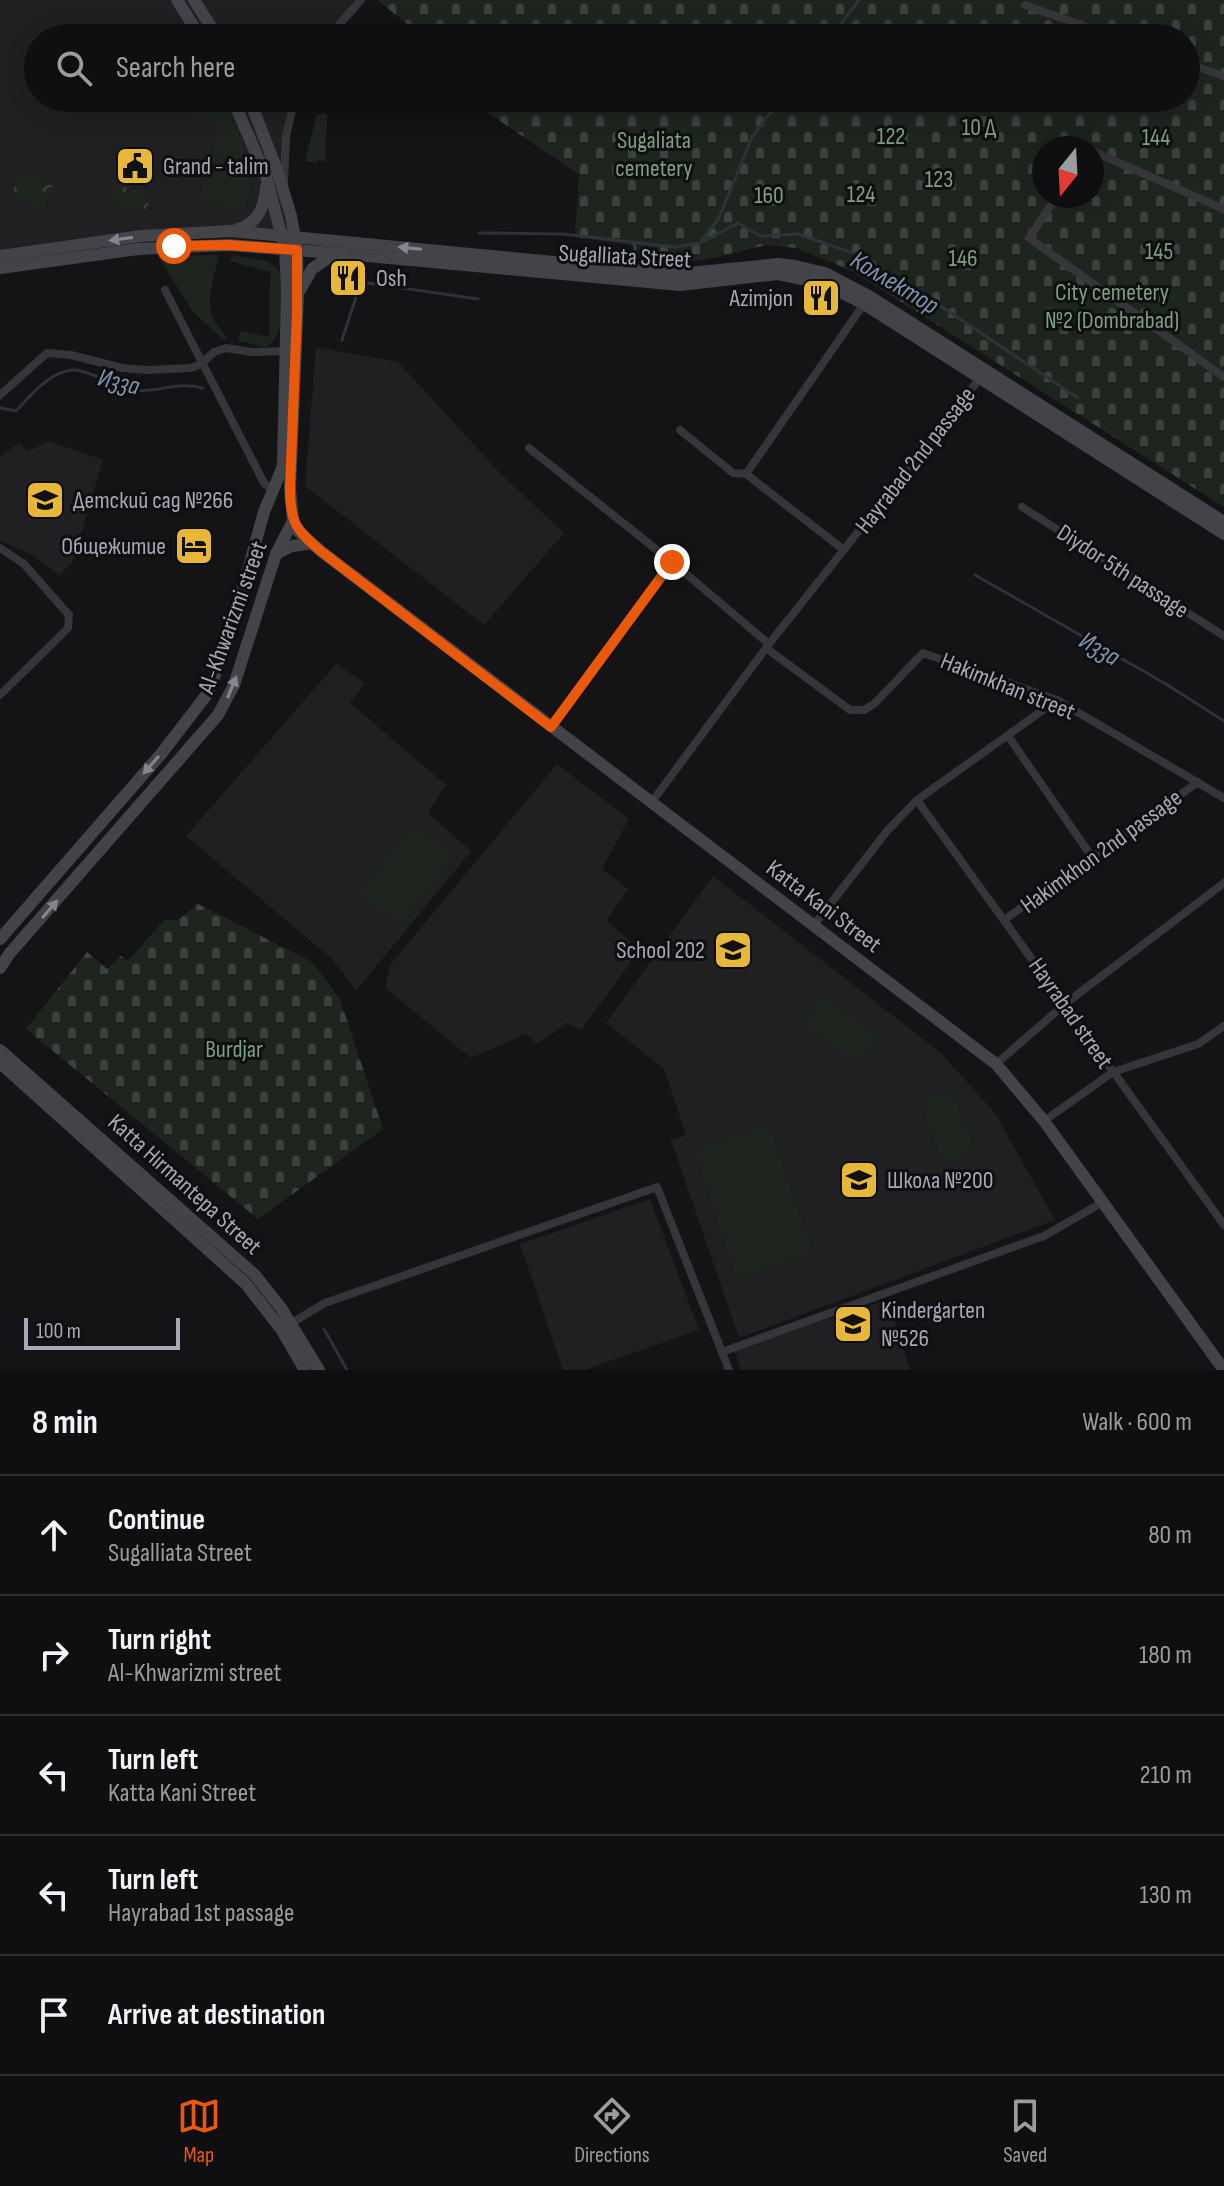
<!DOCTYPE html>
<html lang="en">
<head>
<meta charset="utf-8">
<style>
  body { margin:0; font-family:"Sofia Sans Condensed",sans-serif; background:#1d1c1e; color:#f1f3f6 }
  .compass { position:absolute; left:1032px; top:136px; width:72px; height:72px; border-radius:50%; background:#0f0e10; box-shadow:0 4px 20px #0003; rotate:198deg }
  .scale { position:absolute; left:24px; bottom:20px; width:156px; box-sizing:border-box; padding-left:8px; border:4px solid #a6a9b5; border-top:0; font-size:22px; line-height:28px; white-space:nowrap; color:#a6a9b5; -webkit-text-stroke:6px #0f0e10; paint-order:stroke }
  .stop { position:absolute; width:24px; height:24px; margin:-18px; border:6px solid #ea580c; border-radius:50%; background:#fff }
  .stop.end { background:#ea580c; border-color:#fff; box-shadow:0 2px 8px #0008 }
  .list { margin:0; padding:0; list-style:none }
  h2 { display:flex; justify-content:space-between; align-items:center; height:104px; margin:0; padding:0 32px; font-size:34px }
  h2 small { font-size:26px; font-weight:400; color:#9b9c9f }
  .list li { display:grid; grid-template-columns:52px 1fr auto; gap:24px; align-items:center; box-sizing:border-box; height:120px; padding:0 32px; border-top:2px solid #2f2e30 }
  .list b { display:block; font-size:30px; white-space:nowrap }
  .list p { margin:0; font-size:26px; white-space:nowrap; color:#9b9c9f }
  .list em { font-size:26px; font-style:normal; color:#9b9c9f }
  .icon { flex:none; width:44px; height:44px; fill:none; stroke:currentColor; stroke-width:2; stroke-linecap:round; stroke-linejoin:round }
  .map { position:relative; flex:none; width:1224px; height:1370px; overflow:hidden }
  .search { position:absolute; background:#0f0e10; box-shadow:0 4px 20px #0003; left:24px; right:24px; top:24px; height:88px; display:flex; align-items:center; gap:20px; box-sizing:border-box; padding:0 28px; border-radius:44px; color:#9b9c9f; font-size:30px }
  .sheet { height:704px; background:#0f0e10 }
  nav { display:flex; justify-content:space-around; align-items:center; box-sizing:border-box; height:112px; border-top:2px solid #2f2e30; background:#0f0e10; font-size:22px; color:#9b9c9f }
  nav a { display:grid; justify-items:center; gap:4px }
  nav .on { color:#ea580c }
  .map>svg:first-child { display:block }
</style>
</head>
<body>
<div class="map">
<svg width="1224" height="1370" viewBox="0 0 1224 1370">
  <defs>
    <pattern id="forest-crowns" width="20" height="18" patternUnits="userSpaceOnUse" patternTransform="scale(2)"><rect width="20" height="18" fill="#1e251f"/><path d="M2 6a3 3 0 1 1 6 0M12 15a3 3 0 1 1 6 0" fill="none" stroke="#3c423d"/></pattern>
    <pattern id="cemetery-stones" width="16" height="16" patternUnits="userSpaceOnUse" patternTransform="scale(2)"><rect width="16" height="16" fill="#1e251f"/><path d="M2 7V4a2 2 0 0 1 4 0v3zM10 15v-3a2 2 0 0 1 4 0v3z" fill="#3c423d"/></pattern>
  </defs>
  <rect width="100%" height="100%" fill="#141315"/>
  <!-- built -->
  <g fill="#202022">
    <path d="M0,0H361L327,38H38V98H295L284,195L295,236L230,231L0,256Z"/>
    <path d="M316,347L398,362L500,473L564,533L484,625L305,486Z"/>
    <path d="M49,441L103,460L73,561L59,576L33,555L0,541V456L19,443L28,451Z"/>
    <path d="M336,664L365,683L350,703L446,785L428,813L471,851L356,991L332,959L186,836Z"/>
    <path d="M557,764L629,819L602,869L628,889L607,920L639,951L581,1030L567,1023L537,1044L526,1034L471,1058L385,988L390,965Z"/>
    <path d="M713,876L940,1052L995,1113L1055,1220L739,1338L671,1140L686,1135L664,1069L606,1023Z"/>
    <path d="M650,1199L699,1330L584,1370H563L520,1244Z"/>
    <path d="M887,1300L910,1370H741L734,1349Z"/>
  </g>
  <!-- grass -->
  <g fill="#1e251f">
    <path d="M134,98H221L236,129L247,159L239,161L213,152L221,124Z"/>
    <path d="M317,114H327L325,162L319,160L316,163L305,161Z"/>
    <path d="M213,159L247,170L251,182L244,211L198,201Z"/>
    <path d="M219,255C212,288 199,309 227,337L224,340L193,312L158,256Z"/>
    <path d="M233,255L268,261L280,272C281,294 288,335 266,347L238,341L240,331L269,337L270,272L230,261Z"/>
    <path d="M413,824L454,855L401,926L359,895Z"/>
    <path d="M824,995L880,1036L858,1065L803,1024Z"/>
    <path d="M952,1090L975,1153L943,1164L921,1101Z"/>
    <path d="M769,1123L813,1254L737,1279L694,1148Z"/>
  </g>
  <!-- forest -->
  <g fill="url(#forest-crowns)">
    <path d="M19,172L53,184L44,208L11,196Z"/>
    <path d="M113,183L151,196L147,209L132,210L107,201Z"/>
  </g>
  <!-- cemetery -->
  <g fill="url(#cemetery-stones)" fill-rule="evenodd">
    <path d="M377,0H1224V507L852,271L796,248L766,245L709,259L688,261L635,258L633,245L575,237L579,174L488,113L498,98H1186V38H425ZM1044,148H1092V196H1044Z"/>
    <path d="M198,904L312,962L340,999L383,1129L258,1219L26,1029L87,952L107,969L121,956L128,961L164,920H178Z"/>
  </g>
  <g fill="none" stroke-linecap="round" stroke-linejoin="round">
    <!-- stream -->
    <g stroke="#2c333a" stroke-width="3">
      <path d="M830,38L859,0"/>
      <path d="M479,233L563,234L675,247L700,243L738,223L760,236L798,234L859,255L936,303L1078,398"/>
      <path d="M702,240L719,218L752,137L782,98"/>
      <path d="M342,340L361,282L478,299"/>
      <path d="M0,408L16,411C30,396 53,368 76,370C93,372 116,387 135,390C158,393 176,381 203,388"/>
      <path d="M975,575L1166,684L1224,721"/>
      <path d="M324,1329L347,1370"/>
    </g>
    <!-- street -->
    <g stroke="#35353a" stroke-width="8">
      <path d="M1025,5L1117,38"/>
      <path d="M327,38L361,0"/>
      <path d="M1186,63L1224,76"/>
      <path d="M1092,151L1224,209"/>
      <path d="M284,182L286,136L295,98"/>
      <path d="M1057,196L1029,238L1224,377"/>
      <path d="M165,290L264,483L273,490"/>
      <path d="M0,395L47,353L71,355L122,368L147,370L191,368L201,364L214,352L226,348L252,352L286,351"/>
      <path d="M680,430L733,473L746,474L844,550"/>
      <path d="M529,448L672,562L769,644"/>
      <path d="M746,474L866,301"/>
      <path d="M1022,507L1224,636"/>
      <path d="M0,548L24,564L69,615L68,628L0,695"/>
      <path d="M766,648L850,710H864L874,704L923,653L1057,700L1224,798"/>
      <path d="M551,727L672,562"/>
      <path d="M1008,736L1092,857"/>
      <path d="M917,800L1224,1225"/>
      <path d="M651,803L769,644L981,377"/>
      <path d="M1004,920L1198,782"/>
      <path d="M814,925L887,831L917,800L1057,700"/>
      <path d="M996,1064L1065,1004L1224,883"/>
      <path d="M1044,1121L1113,1072L1198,1044L1224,1026"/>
      <path d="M288,1325L325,1303L657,1187L722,1352L1044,1236L1103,1202"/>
      <path d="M722,1352L729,1370"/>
    </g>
    <!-- secondary -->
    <g stroke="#43444a" stroke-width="12">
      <path d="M177,0L201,38"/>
      <path d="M194,0L218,38"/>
      <path d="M236,230C258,223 264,209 266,187"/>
      <path d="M0,256L141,236L230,231L679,274L778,264L795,266L825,273L869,296L1224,522"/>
      <path d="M0,268L138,249L228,245L335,253L680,285L778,274L822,283L864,304L1224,534"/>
      <path d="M300,290L312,269L335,253"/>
      <path d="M293,521L298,531L322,552L996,1064L1044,1121L1224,1370"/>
      <path d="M276,554L292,546L307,544"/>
      <path d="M0,939L161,754L208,693L229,638L264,512L283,466L287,291L285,249L266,176L232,98"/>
      <path d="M0,968L10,953L218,715L234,685L276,554L293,521L290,488L298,297L297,250L291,216L278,173L249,98"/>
      <path d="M0,1050L255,1275L281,1308L319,1370"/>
      <path d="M0,1063L246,1284L281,1329L305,1370"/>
    </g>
  </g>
  <!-- one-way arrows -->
  <defs><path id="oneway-solid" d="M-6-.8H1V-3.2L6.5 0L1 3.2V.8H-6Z" transform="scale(2)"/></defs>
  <g fill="#838690">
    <use href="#oneway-solid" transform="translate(121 239) rotate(172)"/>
    <use href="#oneway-solid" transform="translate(410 248) rotate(-174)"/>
    <use href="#oneway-solid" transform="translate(232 687) rotate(-68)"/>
    <use href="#oneway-solid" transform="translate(151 765) rotate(131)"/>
    <use href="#oneway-solid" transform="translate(50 909) rotate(-49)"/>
  </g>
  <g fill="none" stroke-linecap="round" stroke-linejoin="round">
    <!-- route -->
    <path stroke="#ea580c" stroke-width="10" d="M174,246L228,245L297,250V313L290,488C290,523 296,530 322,552L551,727L672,562"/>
  </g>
  <!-- icons -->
  <defs>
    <symbol id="civic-square" viewBox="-11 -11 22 22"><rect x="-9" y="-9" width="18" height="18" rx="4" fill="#e7b73a" stroke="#0f0e10"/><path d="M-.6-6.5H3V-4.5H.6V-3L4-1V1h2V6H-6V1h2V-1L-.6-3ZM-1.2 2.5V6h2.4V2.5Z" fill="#111"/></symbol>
    <symbol id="restaurant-square" viewBox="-11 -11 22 22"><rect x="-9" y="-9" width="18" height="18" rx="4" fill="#e7b73a" stroke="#0f0e10"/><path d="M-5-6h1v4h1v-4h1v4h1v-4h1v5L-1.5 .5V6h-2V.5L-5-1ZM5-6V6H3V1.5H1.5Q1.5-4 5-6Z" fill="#111"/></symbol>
    <symbol id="school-square" viewBox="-11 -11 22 22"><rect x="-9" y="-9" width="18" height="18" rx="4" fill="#e7b73a" stroke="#0f0e10"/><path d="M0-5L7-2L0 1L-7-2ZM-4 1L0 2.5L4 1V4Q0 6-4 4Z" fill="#111"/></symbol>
    <symbol id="hotel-square" viewBox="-11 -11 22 22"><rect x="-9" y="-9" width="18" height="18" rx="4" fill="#e7b73a" stroke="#0f0e10"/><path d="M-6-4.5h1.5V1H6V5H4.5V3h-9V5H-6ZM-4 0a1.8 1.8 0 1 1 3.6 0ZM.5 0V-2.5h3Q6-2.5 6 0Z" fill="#111"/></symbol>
  </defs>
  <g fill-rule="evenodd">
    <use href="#civic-square" x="113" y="144" width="44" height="44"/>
    <use href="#restaurant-square" x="326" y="256" width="44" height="44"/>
    <use href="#restaurant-square" x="799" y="276" width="44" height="44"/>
    <use href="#school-square" x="23" y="478" width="44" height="44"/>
    <use href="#hotel-square" x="172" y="524" width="44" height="44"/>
    <use href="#school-square" x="711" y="928" width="44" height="44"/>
    <use href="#school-square" x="837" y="1158" width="44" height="44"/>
    <use href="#school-square" x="831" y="1302" width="44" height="44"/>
  </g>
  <g text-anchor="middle" stroke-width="6" stroke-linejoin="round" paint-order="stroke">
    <!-- park labels -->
    <g font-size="24" fill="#7e9f82" stroke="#0f0e10">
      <text x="979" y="135">10 Д</text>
      <text x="891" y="144">122</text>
      <text x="1156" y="145">144</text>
      <text x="654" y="148">Sugaliata<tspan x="654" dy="28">cemetery</tspan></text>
      <text x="939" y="187">123</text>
      <text x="861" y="202">124</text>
      <text x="769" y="203">160</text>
      <text x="1159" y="259">145</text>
      <text x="963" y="266">146</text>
      <text x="1112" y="300">City cemetery<tspan x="1112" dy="28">№2 (Dombrabad)</tspan></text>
      <text x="234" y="1057">Burdjar</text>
    </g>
    <!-- poi labels -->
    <g font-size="24" fill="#a6a9b5" stroke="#0f0e10" text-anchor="start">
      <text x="163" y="174">Grand - talim</text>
      <text x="376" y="286">Osh</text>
      <text x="793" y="306" text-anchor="end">Azimjon</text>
      <text x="73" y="508">Детский сад №266</text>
      <text x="166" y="554" text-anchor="end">Общежитие</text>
      <text x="705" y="958" text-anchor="end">School 202</text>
      <text x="887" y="1188">Школа №200</text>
      <text x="881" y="1318">Kindergarten<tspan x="881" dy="28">№526</tspan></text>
    </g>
    <!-- street labels -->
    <g font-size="24" fill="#a6a9b5" stroke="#0f0e10">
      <text transform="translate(625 256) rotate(3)" y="8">Sugalliata Street</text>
      <text transform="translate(915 460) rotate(-52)" y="8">Hayrаbаd 2nd passage</text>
      <text transform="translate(1123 571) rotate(33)" y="8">Diydor 5th passage</text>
      <text transform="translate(232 617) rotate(-70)" y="8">Al-Khwarizmi street</text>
      <text transform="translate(1008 686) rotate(22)" y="8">Hakimkhаn street</text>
      <text transform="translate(1101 851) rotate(-36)" y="8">Hakimkhon 2nd passage</text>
      <text transform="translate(824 906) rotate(37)" y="8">Katta Kani Street</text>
      <text transform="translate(1071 1013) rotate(55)" y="8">Hayrabad street</text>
      <text transform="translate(185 1184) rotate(42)" y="8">Katta Hirmаntepa Street</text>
    </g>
    <!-- water labels -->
    <g font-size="26" font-style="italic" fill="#7e95ae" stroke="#0f0e10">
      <text transform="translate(895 282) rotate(31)" y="9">Коллектор</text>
      <text transform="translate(119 381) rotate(14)" y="9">Изза</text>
      <text transform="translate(1100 648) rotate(30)" y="9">Изза</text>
    </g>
  </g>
</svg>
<svg class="compass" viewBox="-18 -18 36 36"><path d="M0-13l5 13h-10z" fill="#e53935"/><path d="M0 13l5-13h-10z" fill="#9b9c9f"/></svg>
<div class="scale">100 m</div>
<div class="stop" style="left:174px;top:246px"></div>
<div class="stop end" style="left:672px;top:562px"></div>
<div class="search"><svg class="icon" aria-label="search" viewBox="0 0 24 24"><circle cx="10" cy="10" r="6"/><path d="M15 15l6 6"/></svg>Search here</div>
</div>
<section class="sheet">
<h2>8 min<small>Walk · 600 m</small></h2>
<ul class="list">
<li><svg class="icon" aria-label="ahead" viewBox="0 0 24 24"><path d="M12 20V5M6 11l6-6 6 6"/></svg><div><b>Continue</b><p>Sugalliata Street</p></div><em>80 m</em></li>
<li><svg class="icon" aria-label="right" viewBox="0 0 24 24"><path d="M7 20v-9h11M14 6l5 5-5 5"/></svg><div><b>Turn right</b><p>Al-Khwarizmi street</p></div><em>180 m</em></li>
<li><svg class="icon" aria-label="left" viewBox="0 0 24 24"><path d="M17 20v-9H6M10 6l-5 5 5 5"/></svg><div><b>Turn left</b><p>Katta Kani Street</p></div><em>210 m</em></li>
<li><svg class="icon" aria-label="left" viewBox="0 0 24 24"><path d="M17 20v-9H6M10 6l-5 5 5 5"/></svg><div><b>Turn left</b><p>Hayrаbаd 1st passage</p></div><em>130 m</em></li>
<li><svg class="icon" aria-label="arrive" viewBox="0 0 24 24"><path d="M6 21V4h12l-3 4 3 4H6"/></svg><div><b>Arrive at destination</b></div></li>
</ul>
</section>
<nav>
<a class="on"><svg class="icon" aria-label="map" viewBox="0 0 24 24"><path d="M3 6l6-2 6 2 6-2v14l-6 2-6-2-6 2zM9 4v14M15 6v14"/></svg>Map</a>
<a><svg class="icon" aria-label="directions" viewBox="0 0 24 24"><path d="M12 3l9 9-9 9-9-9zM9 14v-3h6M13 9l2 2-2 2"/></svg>Directions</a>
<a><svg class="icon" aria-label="saved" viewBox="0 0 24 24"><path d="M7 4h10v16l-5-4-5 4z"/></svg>Saved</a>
</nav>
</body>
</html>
